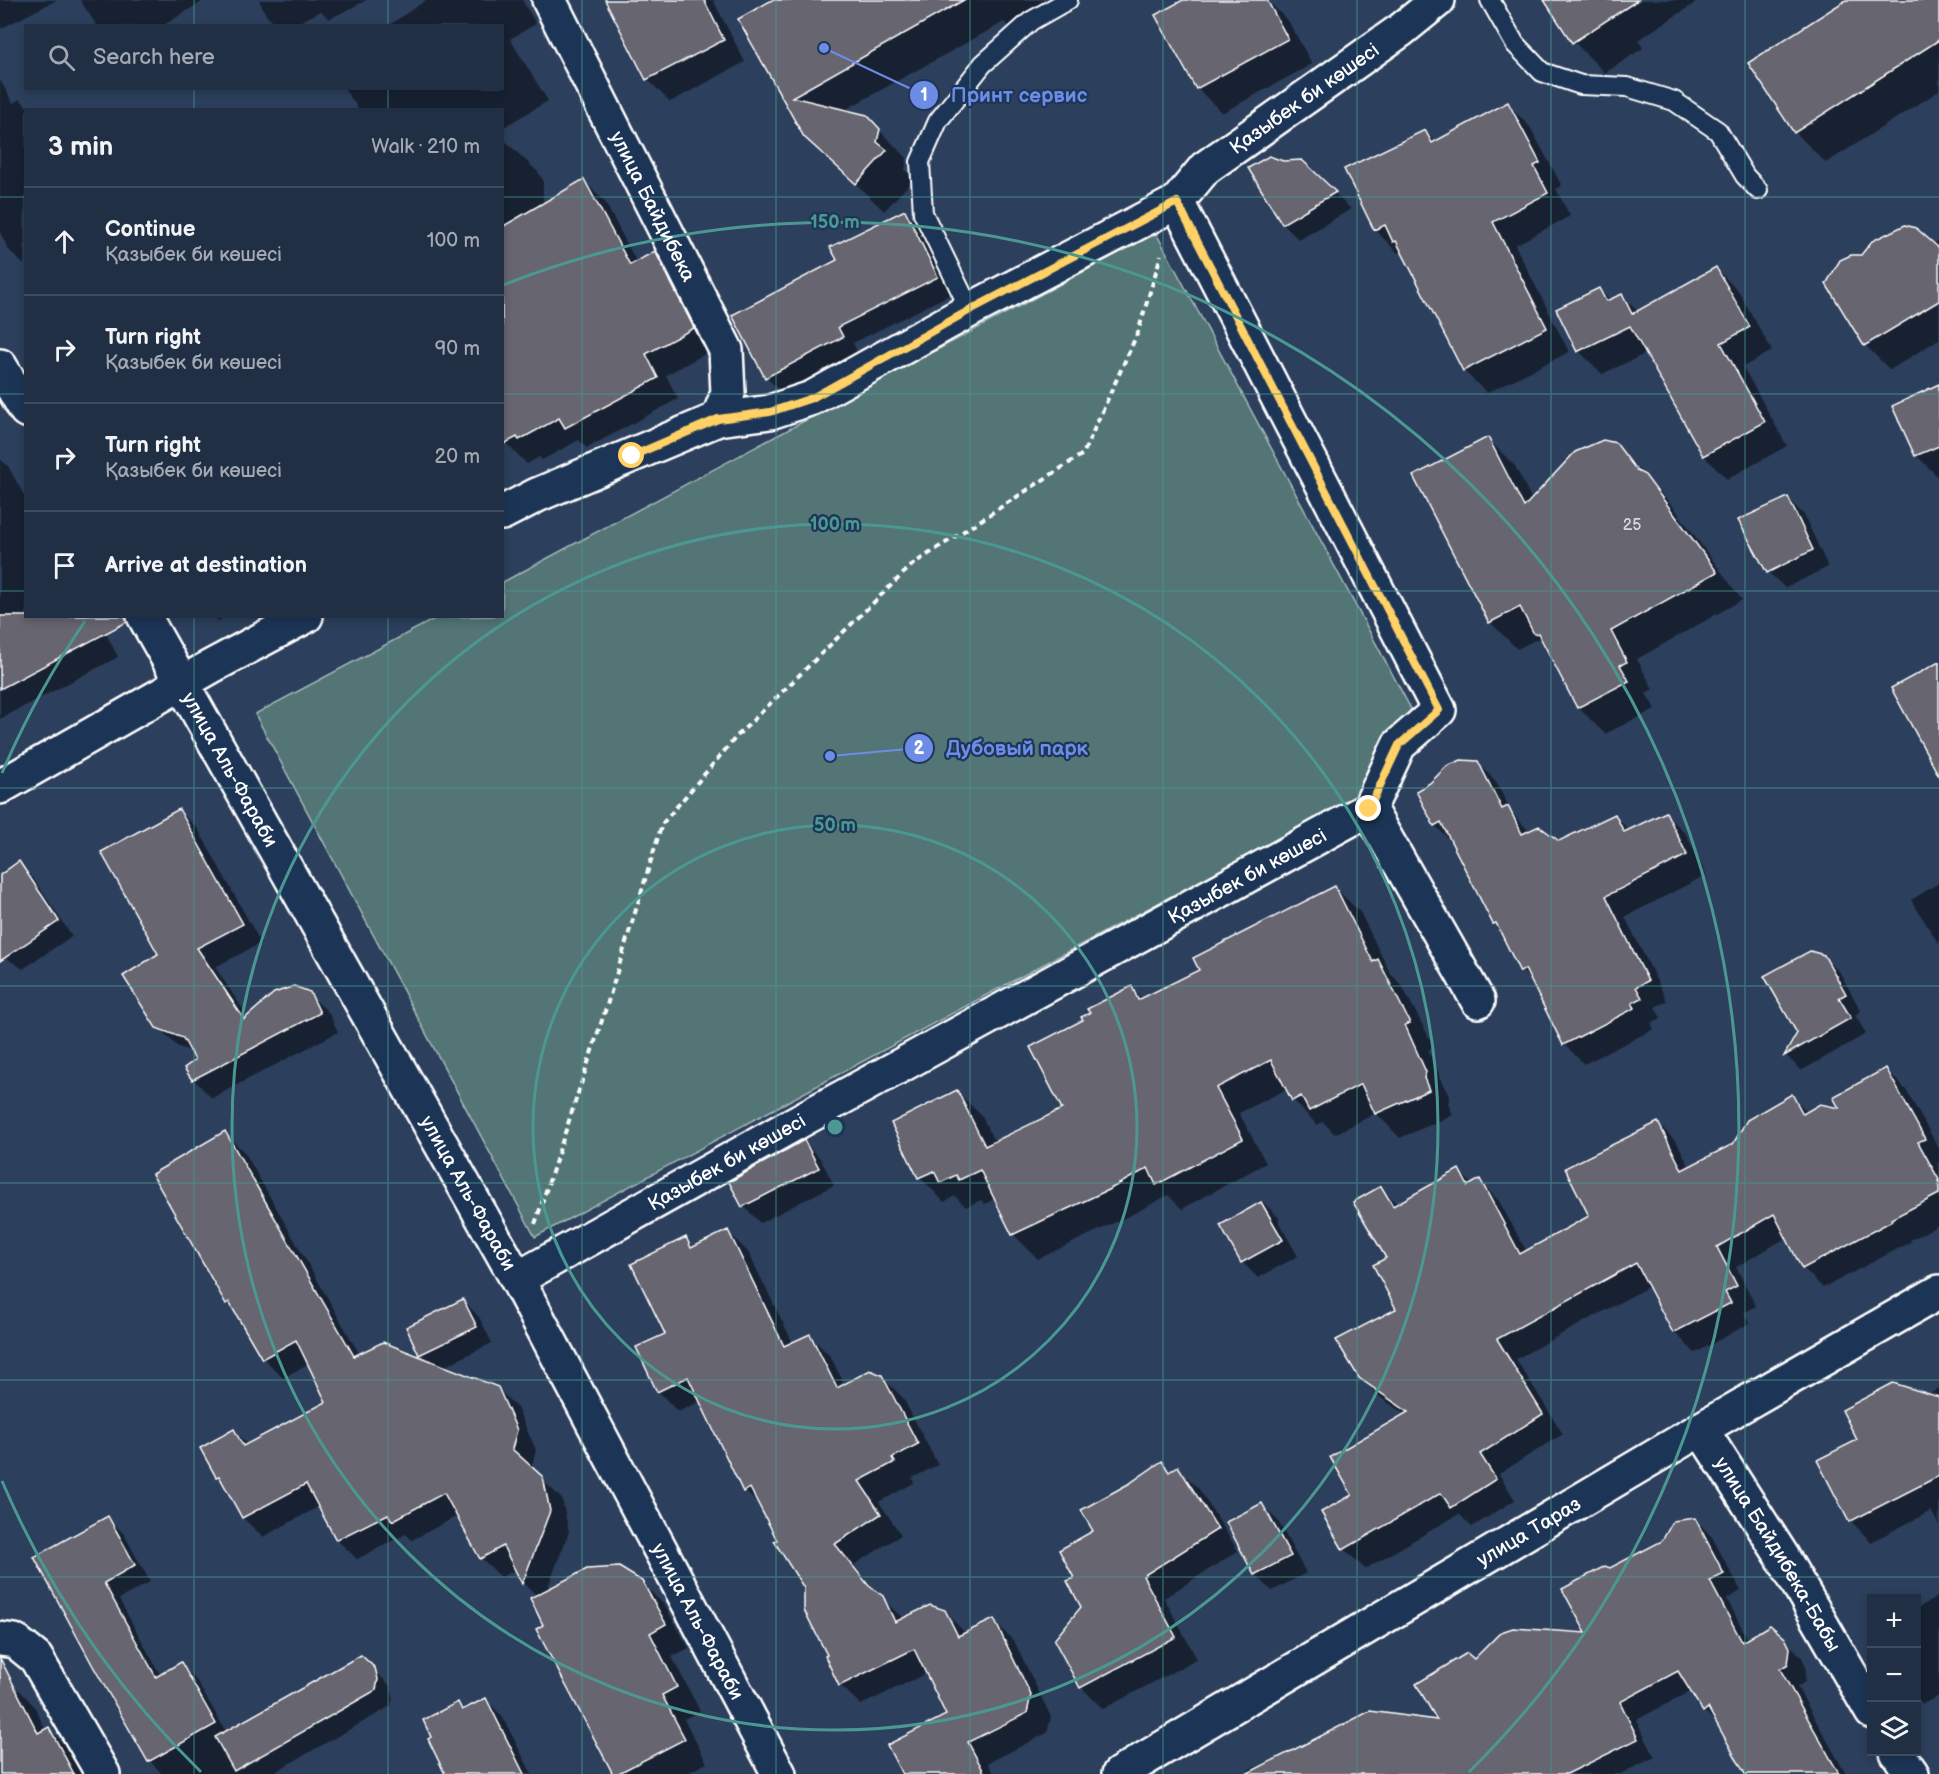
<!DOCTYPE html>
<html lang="en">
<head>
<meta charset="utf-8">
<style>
  body { margin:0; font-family:"Balsamiq Sans",sans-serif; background:#2d3b50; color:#f1f3f6 }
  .controls { position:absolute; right:18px; bottom:18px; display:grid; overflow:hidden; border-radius:0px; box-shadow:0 3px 9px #0003 }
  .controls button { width:54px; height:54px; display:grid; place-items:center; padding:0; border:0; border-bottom:2px solid #3e4a5e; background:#212f45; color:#f1f3f6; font:30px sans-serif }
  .stop { position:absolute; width:18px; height:18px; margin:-14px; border:4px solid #ffd166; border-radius:50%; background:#fff }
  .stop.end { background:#ffd166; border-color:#fff; box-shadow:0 2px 6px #0008 }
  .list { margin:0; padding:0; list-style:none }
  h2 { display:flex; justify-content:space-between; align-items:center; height:78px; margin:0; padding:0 24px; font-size:26px }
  h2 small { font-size:20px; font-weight:400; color:#a2a9b3 }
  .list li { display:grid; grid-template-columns:39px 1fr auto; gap:18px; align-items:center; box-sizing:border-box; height:108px; padding:0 24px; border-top:2px solid #3e4a5e }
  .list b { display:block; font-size:22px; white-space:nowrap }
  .list p { margin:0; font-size:20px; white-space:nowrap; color:#a2a9b3 }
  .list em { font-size:20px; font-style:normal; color:#a2a9b3 }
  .icon { flex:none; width:33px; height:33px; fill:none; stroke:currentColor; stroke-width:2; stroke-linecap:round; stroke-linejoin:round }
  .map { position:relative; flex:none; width:1939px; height:1774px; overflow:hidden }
  .search { position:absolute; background:#212f45; box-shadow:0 3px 9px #0003; left:24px; top:24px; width:480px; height:66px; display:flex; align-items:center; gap:15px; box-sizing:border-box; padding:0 21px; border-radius:0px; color:#a2a9b3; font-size:22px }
  .panel { position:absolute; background:#212f45; box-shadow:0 3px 9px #0003; left:24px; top:108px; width:480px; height:510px; border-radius:0px }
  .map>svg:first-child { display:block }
</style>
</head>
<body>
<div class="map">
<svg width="1939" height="1774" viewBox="0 0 1939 1774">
  <rect width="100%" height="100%" fill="#2c3f5c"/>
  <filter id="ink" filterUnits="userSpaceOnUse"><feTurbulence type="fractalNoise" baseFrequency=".0167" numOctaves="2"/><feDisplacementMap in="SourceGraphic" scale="12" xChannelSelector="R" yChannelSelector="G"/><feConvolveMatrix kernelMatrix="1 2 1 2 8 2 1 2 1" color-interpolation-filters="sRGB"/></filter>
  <g filter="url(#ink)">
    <!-- green -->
    <path fill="#527474" stroke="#a8baba" stroke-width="1.5" d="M1156,233L1411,709L1356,797L535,1237L255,714L438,617L502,616L503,582Z"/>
    <!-- shadow -->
    <g fill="#0007">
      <path d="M0,0H57L0,29Z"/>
      <path d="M80,0H205L162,26H97Z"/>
      <path d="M259,0H367L329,19L321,11L292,26H277L266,15Z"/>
      <path d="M426,0H522L536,24L510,39L548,101L502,128V110H359L344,88H502V26H388Z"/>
      <path d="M606,0H713L745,62L670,102L647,79Z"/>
      <path d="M775,0H1077L1014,33L1004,22L843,111L866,117L907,158L905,170L914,179L884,211L806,136L740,19Z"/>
      <path d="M1186,0H1267L1289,22L1312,64L1222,113L1197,88L1157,16Z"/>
      <path d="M1546,0H1700L1638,40L1643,48L1605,73L1574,42Z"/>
      <path d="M1848,0H1939V91L1826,163L1795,132Z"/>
      <path d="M0,80L13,103L20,99L30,110H26L24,265L8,249L0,232Z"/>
      <path d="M1508,104L1530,127L1562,186L1556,189L1570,216L1515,245L1569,352L1487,393L1464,371L1402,251L1398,253L1375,230L1346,170L1425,131L1436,143Z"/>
      <path d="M42,105L52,110H33Z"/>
      <path d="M502,138L538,172L543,180V205L584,181L605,202L637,263L655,253L676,274L714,349L666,375L678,399L587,448L579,440L542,460L539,457L527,464L506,443L502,436Z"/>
      <path d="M1283,162H1301L1351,209L1299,240L1283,224L1250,168Z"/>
      <path d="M904,211L921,228L953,293L853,343L858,354L782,393L766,377L839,261Z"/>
      <path d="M1939,241V339L1890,370L1865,345L1828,284Z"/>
      <path d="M1716,268L1739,292L1772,351L1743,367L1787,446L1727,479L1704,456L1647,353L1602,374L1579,351L1599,289L1611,301L1622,295L1638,312Z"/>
      <path d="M1939,386V478L1916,455L1894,406Z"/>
      <path d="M1488,439L1515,466L1532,500L1616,445L1672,505L1742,600L1637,659L1653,689L1646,693L1655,709L1605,734L1578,707L1544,642L1539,638L1517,649L1490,622Z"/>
      <path d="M0,459L8,466L26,499V616H97L118,657L0,719Z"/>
      <path d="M1788,499L1804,515L1828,567L1785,588L1768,572Z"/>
      <path d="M213,616H226L218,621Z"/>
      <path d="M1477,762L1497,783L1512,813L1530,832L1559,843L1615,816L1630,831L1666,814L1686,834L1706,875L1625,917L1667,1001L1655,1007L1661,1018L1651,1023L1654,1029L1584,1064L1564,1044L1533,982L1522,971L1501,930L1495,924L1454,845L1435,825Z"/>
      <path d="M179,811L198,829L261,943L215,967L248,1017L309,994L329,1013L338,1032L212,1098L193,1079L197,1060L192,1052L177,1046L158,1027L160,954Z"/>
      <path d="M19,863L33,878L72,936L23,969L0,954V876Z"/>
      <path d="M1939,883V944L1911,900Z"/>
      <path d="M1335,888L1360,912L1390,973L1402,986L1434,1047L1428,1050L1450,1098L1448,1103L1453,1115L1400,1138L1376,1113L1335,1134L1323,1122L1317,1125L1293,1100L1287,1089L1239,1113L1266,1163L1182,1209L1168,1195L1135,1213L1038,1259L1013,1234L996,1198L985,1204L981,1200L966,1207L955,1196L944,1202L920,1177L957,1092L982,1116L995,1143L1064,1109L1085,1021L1131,988L1143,999L1201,971Z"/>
      <path d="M1823,956L1840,973L1861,1011L1855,1015L1866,1034L1801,1071L1786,1055L1798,1033Z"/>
      <path d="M1886,1069L1906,1090L1939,1149V1162L1937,1163L1939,1166V1225L1910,1240L1911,1242L1823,1288L1803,1268L1788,1237L1736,1267L1756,1306L1744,1313L1750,1323L1695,1353L1674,1332L1650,1286L1516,1359L1563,1434L1499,1474L1515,1500L1472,1527L1459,1514L1365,1569L1344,1549L1324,1513L1354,1495L1406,1415L1381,1398L1361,1377L1398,1310L1388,1258L1381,1188L1398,1205L1459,1171L1473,1185L1479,1181L1499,1201L1527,1252L1591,1216L1658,1123L1678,1144L1690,1168L1735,1145L1792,1096L1808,1113L1842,1110Z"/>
      <path d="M225,1133L245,1153L360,1355L428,1361L421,1354L408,1328L463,1300L479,1317L492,1343L443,1367L497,1388L517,1408L536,1450L531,1469L562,1499L569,1532L546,1592L641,1582L665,1606L689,1648L672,1657L700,1711L684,1719L707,1763L685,1774H615L545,1626L537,1596L524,1583L517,1569L501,1577L481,1558L457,1516L412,1540L406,1534L357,1559L337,1540L320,1506L263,1537L243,1518L225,1484L218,1476L202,1448L234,1431L248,1445L328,1403L308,1364L283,1378L264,1359L237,1313L227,1303Z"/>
      <path d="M804,1142L820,1158L834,1185L760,1223L744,1206L731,1182Z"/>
      <path d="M1263,1202L1279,1218V1223L1298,1256L1258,1278L1242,1262L1222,1226Z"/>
      <path d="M728,1232L748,1252L793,1343L810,1336L830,1356L845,1385L882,1377L903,1398L938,1465L912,1478L914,1483L879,1502L901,1535L854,1565L877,1594L904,1619L944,1611L966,1634L993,1621L1014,1641L1051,1717L1047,1733L988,1763L994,1774H904L948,1716L927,1673L861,1705L840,1685L805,1587L761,1507L745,1491L701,1401L678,1412L658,1391L685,1239L694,1248Z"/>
      <path d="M1939,1388V1525L1931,1511L1871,1542L1851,1521L1859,1440Z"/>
      <path d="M1162,1463L1172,1472L1178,1468L1199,1489L1238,1551L1164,1598L1197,1659L1103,1709L1081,1687L1083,1607L1076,1578L1095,1532L1131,1484Z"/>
      <path d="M1262,1505L1278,1521L1306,1573L1272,1591L1256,1575L1228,1523Z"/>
      <path d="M108,1518L124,1534L150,1582L119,1599L161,1676L180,1664L196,1680L227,1733L361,1656L390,1686L393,1696L391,1706L271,1774H162L150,1761L94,1666Z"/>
      <path d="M1695,1519L1712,1537L1741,1591L1727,1599L1748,1640L1784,1639L1802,1657L1806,1667L1805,1682L1797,1687L1846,1774H1747L1721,1727L1704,1711L1692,1691L1636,1720L1655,1757L1620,1774H1245L1251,1768L1440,1722L1475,1661L1588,1634L1610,1570L1663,1542Z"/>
      <path d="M1939,1596V1696L1923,1704L1916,1698V1609Z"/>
      <path d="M0,1674L4,1675L25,1696L34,1706L46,1731L49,1729L69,1749L88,1774H0Z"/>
      <path d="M486,1700L502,1716L532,1774H447L457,1704L464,1711Z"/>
    </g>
    <!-- building -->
    <g fill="#666570" stroke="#fff" stroke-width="1.5">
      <path d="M605,0H704L724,40L646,80Z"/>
      <path d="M772,0H964L792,97L867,115L880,129L877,142L887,150L856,184L804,137L738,19Z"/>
      <path d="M1183,0H1267L1288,39L1196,89L1155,15Z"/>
      <path d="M1544,0H1638L1572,43Z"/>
      <path d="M1846,0H1939V40L1794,133L1748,63Z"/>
      <path d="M1508,102L1540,163L1534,166L1548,193L1493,222L1547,328L1463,371L1396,241L1393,242L1385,225L1374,230L1344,169L1425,130L1432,143Z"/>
      <path d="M1269,156L1283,161L1302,160L1336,192L1282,224L1248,168Z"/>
      <path d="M584,179L630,265L655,251L694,328L646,354L658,378L565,428L559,418L519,440L517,437L502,445V227Z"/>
      <path d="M905,210L938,277L838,327L843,337L765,378L732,315L837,260L830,247Z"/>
      <path d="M1905,225L1916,228L1939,248V301L1864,346L1826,284L1840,260L1851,255H1861L1872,241Z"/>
      <path d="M1716,267L1750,327L1721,343L1765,422L1703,456L1630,326L1577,352L1556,309L1599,288L1606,301L1622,294L1632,314Z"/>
      <path d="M1939,384V446L1915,456L1892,406Z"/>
      <path d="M1488,437L1524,507L1575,452L1603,440L1616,443L1637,471L1645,475L1717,572L1611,631L1627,662L1620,665L1629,681L1577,708L1538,633L1534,634L1520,607L1489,623L1413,476Z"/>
      <path d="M1788,497L1813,550L1767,573L1738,520Z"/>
      <path d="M0,616H125L127,622L0,689Z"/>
      <path d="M1939,662V776L1891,688Z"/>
      <path d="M1461,760L1478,761L1502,809L1508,806L1522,834L1539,826L1559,841L1615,814L1624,832L1666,812L1687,855L1606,896L1648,981L1636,987L1642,998L1632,1003L1635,1008L1563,1045L1525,969L1520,972L1496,923L1493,924L1441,822L1434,826L1416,791L1430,783L1447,766Z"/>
      <path d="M179,809L243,924L197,948L244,1019L274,993L294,986L310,992L320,1013L192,1080L184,1068L195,1060L183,1038L156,1028L123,976L158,954L101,852Z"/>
      <path d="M19,861L59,921L0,961V875Z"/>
      <path d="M1335,886L1373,962L1378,959L1410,1023L1405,1025L1426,1072L1424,1078L1429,1090L1375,1114L1361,1084L1309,1111L1301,1096L1292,1101L1271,1060L1216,1088L1243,1139L1156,1185L1148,1168L1110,1189L1012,1235L980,1170L959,1180L956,1175L940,1183L934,1171L918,1178L891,1123L957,1090L985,1146L1062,1109L1030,1047L1083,1020L1081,1017L1090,1013L1087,1009L1132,986L1138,1000L1199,970L1193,958Z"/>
      <path d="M1810,951L1824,955L1846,994L1839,998L1851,1018L1784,1056L1797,1033L1764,976Z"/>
      <path d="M1886,1068L1925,1139L1918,1142L1939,1180V1194L1891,1219L1892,1221L1802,1269L1774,1214L1717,1247L1737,1286L1725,1292L1731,1303L1673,1333L1636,1263L1497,1339L1543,1414L1480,1454L1496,1479L1451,1508L1441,1493L1343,1550L1321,1512L1352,1495L1330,1457L1408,1412L1359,1378L1336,1340L1396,1309L1373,1265L1386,1258L1353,1202L1381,1186L1393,1206L1459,1169L1468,1186L1480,1179L1520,1254L1589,1216L1565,1168L1658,1122L1682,1170L1733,1144L1747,1120L1792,1094L1803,1114L1820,1104L1839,1108L1833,1097Z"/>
      <path d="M225,1131L354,1356L383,1342L498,1387L517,1430L512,1449L543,1477L550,1511L522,1584L503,1546L480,1559L444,1493L392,1521L388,1514L336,1540L306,1484L242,1518L219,1476L216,1477L200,1448L234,1429L243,1446L326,1402L296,1340L262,1359L229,1302L226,1304L152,1174Z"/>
      <path d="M804,1140L819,1168L742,1207L729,1182Z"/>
      <path d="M1261,1202L1283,1240L1241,1263L1220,1225Z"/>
      <path d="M728,1230L784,1346L810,1334L837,1388L870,1370L882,1375L918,1444L892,1458L895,1462L859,1481L881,1514L835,1544L869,1586L883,1596L895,1622L930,1605L945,1610L958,1636L994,1619L1031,1695L1027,1713L968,1742L985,1774H902L887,1745L946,1715L914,1649L839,1686L825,1656L827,1655L804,1610V1588L774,1541L777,1540L750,1488L743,1492L688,1377L657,1392L636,1347L665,1334L631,1264L686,1237L691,1248Z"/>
      <path d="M463,1299L477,1327L419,1355L406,1327Z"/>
      <path d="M1893,1383L1939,1397V1476L1849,1522L1817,1460L1857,1440L1842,1410Z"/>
      <path d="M1162,1461L1169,1472L1178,1466L1218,1529L1143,1576L1176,1637L1080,1688L1054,1640L1081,1607L1067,1581L1074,1578L1059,1550L1093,1531L1081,1510L1130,1483Z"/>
      <path d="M1262,1503L1291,1556L1254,1575L1226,1522Z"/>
      <path d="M108,1516L135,1565L104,1583L156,1677L181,1662L216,1724L148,1762L93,1666L34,1557Z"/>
      <path d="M1695,1518L1724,1574L1710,1581L1742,1642L1770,1625L1785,1638L1790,1648L1788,1664L1780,1669L1839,1774H1745L1708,1708L1703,1712L1678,1671L1620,1702L1638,1739L1567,1774H1246L1370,1711L1437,1720L1416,1684L1467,1653L1474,1659L1501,1632L1513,1628L1586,1633L1562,1589L1605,1566L1610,1568L1662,1541L1673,1521Z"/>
      <path d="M619,1567L642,1581L666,1624L650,1633L677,1687L662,1695L685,1739L617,1774H613L536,1629L543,1625L530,1598L587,1569Z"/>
      <path d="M361,1655L375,1668L378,1679L376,1690L234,1771L215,1737Z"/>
      <path d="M0,1658L38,1733L49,1727L74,1774H0Z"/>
      <path d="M486,1698L524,1774H445L428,1739L431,1737L423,1720L458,1702L462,1710Z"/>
    </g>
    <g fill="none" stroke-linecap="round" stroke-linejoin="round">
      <defs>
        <g id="service">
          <path d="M1490,0L1515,44L1542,72L1581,85L1627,87L1674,101L1718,131L1745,176L1758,190"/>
          <path d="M970,310L923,213L920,162L938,121L983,64L1031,21L1068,0"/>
        </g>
        <g id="minor">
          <path id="s1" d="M549,0L726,350L728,393L718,419"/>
          <path d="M0,366L26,410"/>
          <path id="s2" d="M502,513L537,495L718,419L770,412L812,398L970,310L1177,202L1205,168L1401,30L1438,0"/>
          <path id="s3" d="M144,616L517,1279L779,1774"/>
          <path d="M0,787L212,666L306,616"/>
          <path d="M1369,809L1478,1001"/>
          <path id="s4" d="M517,1279L803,1119L1369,809L1399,745L1439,710L1177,202"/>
          <path id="s5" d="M1701,1429L1782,1556L1872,1712"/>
          <path d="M0,1639L15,1641L36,1658L103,1774"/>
          <path d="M1897,1752L1912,1774"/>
          <path id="s6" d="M1119,1774L1701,1429L1939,1292"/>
        </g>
      </defs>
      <!-- service casing -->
      <use href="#service" stroke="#fff" stroke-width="22"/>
      <!-- minor casing -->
      <use href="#minor" stroke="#fff" stroke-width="38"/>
      <!-- path -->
      <path stroke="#fff" stroke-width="4" stroke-dasharray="6 4.5" stroke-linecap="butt" d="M535,1224L607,1005L662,824L737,736L913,564L1083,454L1138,332L1161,255"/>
      <!-- service -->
      <use href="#service" stroke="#1d3557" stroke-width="18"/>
      <!-- minor -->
      <use href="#minor" stroke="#1d3557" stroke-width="33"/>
    </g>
  </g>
  <g fill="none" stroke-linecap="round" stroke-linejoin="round" filter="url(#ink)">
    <!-- route -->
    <path stroke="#ffd166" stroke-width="8" d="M632,456L718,419L770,412L812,398L970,310L1177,202L1439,710L1399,745L1369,809"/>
  </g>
  <!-- grid -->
  <path fill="none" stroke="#4b9892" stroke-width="1.5" stroke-opacity="0.55" d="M194,0V26M388,0V26M582,0V1774M776,0V1774M970,0V1774M1163,0V1774M1357,0V1774M1551,0V1774M1745,0V1774M194,88V110M388,88V110M0,197H26M502,197H1939M0,394H26M502,394H1939M0,591H26M502,591H1939M194,616V1774M388,616V1774M0,788H1939M0,986H1939M0,1183H1939M0,1380H1939M0,1577H1939"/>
  <!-- distance rings -->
  <g fill="none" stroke="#4b9892" stroke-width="3">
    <circle cx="835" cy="1127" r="302"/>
    <circle cx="835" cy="1127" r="603"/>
    <path d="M201 1772A905 905 0 0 1 2 1481M2 773A905 905 0 0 1 85 621M503 285A905 905 0 0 1 1469 1772"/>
  </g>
  <g text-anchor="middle" stroke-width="4.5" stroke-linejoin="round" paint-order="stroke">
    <!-- number labels -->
    <g font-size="16" fill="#d9d8db">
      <text x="1632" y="530">25</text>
    </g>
    <!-- street labels -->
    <g font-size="20" fill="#fff" stroke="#1d3557">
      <text dy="7" stroke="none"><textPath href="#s2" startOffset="912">Қазыбек би көшесі</textPath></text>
      <text dy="7" stroke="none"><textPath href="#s1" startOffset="231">улица Байдибека</textPath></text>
      <text dy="7" stroke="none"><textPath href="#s3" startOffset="176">улица Аль-Фараби</textPath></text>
      <text dy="7" stroke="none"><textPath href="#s4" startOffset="834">Қазыбек би көшесі</textPath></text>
      <text dy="7" stroke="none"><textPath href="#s4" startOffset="240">Қазыбек би көшесі</textPath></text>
      <text dy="7" stroke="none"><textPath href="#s3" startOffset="662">улица Аль-Фараби</textPath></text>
      <text dy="7" stroke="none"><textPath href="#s6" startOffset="476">улица Тараз</textPath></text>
      <text dy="7" stroke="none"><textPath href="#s5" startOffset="147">улица Байдибека-Бабы</textPath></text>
      <text dy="7" stroke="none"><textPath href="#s3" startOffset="1148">улица Аль-Фараби</textPath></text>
    </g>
  </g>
  <circle cx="835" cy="1127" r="9" fill="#4b9892" stroke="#1d3557" stroke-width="3"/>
  <g font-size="18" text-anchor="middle" font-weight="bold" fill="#4b9892" stroke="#1d3557" stroke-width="4.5" stroke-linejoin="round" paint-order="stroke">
    <text x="835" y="228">150 m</text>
    <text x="835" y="530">100 m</text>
    <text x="835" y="831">50 m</text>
  </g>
  <!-- callouts -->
  <path fill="none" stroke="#6c8ce6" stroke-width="2" d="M824 48L924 95M830 756L919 748"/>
  <g fill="#6c8ce6" stroke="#1d3557" stroke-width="2">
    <circle cx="824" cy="48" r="6"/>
    <circle cx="830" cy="756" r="6"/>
    <circle cx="924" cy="95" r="15"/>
    <circle cx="919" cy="748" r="15"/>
  </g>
  <g font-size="18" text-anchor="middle" font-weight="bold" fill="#fff">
    <text x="924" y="101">1</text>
    <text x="919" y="754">2</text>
  </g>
  <g font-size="21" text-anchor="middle" font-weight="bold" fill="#6c8ce6" stroke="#1d3557" stroke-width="4.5" stroke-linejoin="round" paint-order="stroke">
    <text x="1019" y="102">Принт сервис</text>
    <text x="1017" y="755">Дубовый парк</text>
  </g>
</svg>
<div class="controls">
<button>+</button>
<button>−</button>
<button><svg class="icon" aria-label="layers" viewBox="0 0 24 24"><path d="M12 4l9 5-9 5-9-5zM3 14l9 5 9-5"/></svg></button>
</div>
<div class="stop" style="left:632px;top:456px"></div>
<div class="stop end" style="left:1369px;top:809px"></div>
<div class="search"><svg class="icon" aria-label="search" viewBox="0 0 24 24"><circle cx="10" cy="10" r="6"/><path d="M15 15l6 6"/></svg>Search here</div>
<section class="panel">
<h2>3 min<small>Walk · 210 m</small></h2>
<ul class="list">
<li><svg class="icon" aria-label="ahead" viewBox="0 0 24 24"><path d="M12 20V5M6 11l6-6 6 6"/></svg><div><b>Continue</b><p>Қазыбек би көшесі</p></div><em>100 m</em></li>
<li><svg class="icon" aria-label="right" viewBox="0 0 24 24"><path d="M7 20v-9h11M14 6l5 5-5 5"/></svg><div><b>Turn right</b><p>Қазыбек би көшесі</p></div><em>90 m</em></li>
<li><svg class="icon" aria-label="right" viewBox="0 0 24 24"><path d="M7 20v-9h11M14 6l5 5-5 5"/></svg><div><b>Turn right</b><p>Қазыбек би көшесі</p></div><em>20 m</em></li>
<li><svg class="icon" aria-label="arrive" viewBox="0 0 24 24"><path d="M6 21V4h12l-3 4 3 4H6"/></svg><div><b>Arrive at destination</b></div></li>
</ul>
</section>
</div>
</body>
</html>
